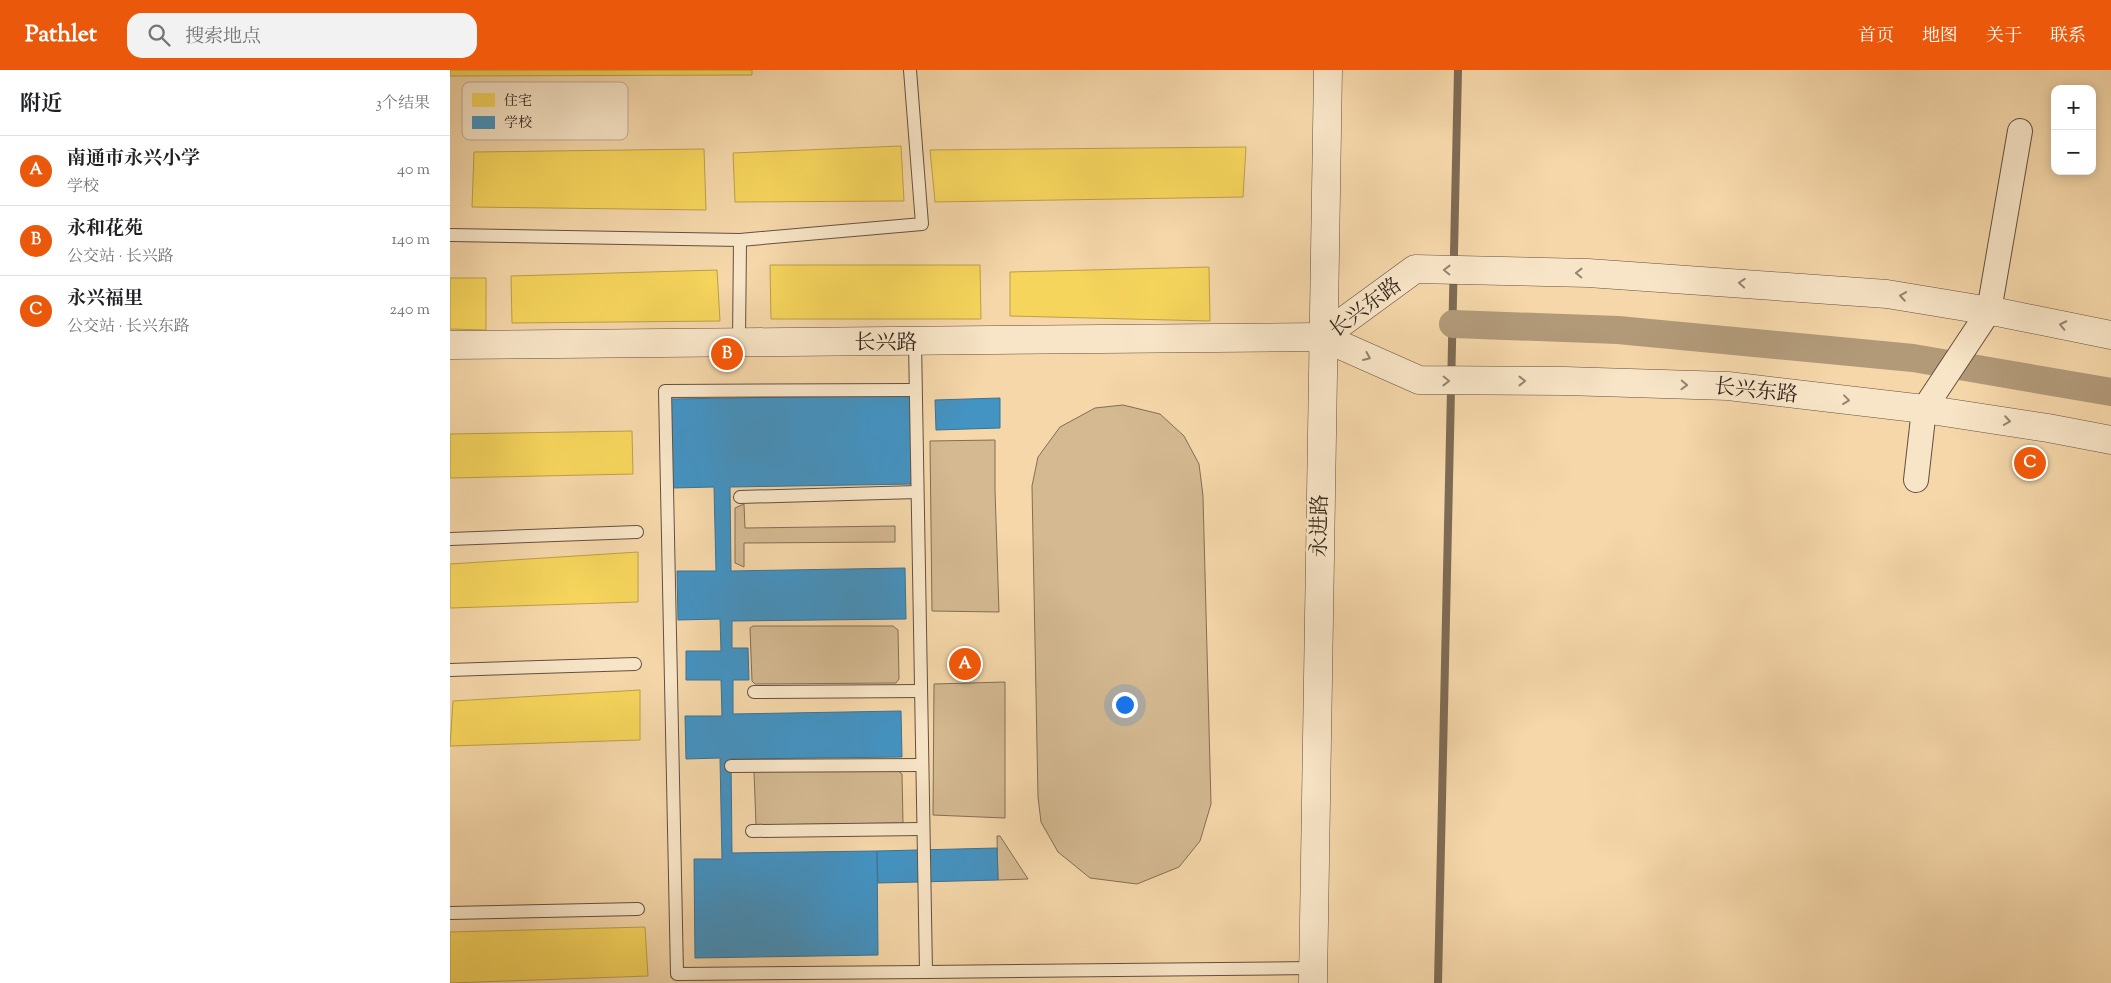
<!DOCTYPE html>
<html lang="zh">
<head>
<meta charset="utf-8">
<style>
  body { margin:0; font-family:"Sorts Mill Goudy","Noto Serif SC",serif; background:#f2f2f2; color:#202124 }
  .controls { position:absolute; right:15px; top:15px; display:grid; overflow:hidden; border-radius:10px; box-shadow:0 2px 12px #0003 }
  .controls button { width:45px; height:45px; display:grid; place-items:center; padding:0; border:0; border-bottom:1px solid #e0e0e0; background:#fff; color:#202124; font:25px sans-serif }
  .you { position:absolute; left:674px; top:634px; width:18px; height:18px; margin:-12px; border:4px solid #fff; border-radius:50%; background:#1a73e8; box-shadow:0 0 0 8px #1a73e833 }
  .badge { display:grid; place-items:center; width:32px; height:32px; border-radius:50%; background:#ea580c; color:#fff; font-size:16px; font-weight:700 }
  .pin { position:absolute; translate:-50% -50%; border:2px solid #fff; box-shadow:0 1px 5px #0006 }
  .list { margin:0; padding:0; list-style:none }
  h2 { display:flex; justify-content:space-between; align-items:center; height:65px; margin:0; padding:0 20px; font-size:21px }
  h2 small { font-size:16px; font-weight:400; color:#757577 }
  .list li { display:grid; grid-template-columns:32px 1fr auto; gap:15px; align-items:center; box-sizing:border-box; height:70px; padding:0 20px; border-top:1px solid #e0e0e0 }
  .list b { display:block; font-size:19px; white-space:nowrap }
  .list p { margin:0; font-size:16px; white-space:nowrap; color:#757577 }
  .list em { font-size:16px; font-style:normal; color:#757577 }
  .icon { flex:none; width:28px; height:28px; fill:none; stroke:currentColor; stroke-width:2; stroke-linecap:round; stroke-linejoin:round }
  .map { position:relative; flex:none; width:1661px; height:913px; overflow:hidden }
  header { display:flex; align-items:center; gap:30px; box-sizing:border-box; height:70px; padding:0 25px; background:#ea580c; color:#fff }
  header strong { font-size:24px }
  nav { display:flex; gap:28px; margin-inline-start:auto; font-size:18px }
  .search { width:350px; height:45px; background:#f2f2f2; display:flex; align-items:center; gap:12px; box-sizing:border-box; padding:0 18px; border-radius:15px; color:#757577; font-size:19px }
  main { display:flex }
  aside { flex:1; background:#fff }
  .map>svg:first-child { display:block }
</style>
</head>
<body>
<header>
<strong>Pathlet</strong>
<div class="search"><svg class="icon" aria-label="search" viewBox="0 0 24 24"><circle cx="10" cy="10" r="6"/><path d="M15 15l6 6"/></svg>搜索地点</div>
<nav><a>首页</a><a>地图</a><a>关于</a><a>联系</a></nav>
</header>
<main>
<aside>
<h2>附近<small>3个结果</small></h2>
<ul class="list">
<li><span class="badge">A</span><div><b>南通市永兴小学</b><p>学校</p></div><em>40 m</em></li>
<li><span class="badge">B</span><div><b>永和花苑</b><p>公交站 · 长兴路</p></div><em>140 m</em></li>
<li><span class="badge">C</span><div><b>永兴福里</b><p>公交站 · 长兴东路</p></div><em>240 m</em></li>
</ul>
</aside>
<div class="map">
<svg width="1661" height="913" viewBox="0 0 1661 913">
  <rect width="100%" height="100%" fill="#f5d7a9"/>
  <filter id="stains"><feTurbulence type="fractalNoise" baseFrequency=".004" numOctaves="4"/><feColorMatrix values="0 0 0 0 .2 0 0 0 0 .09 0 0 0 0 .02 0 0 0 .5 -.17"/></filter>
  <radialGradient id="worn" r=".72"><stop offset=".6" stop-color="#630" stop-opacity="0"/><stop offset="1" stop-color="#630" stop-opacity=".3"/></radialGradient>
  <!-- green -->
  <g fill="#d4b991" stroke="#826e57">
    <path d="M673,335L710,344L734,366L749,394L753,426L761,734L750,771L729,797L687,814L640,808L608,782L591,752L588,727L582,416L588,387L610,357L645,338Z"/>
    <path d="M545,370V420L549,542L482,541L480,371Z"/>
    <path d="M294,434L295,458L445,456V472L294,473V497L285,493V438Z"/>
    <path d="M303,556H443L448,560L449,609L446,613L305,614L302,611L300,558Z"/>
    <path d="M555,612V748L483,745L484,614Z"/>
    <path d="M308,700H447L452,704L453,753L306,755L304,702Z"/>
    <path d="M547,766H550L578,809L548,810Z"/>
  </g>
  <!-- homes -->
  <g fill="#f6d55c" stroke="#bba049">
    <path d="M0,0H302V5L0,6Z"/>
    <path d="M451,76L454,131L285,132L283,83Z"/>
    <path d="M796,77L793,127L485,132L480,80Z"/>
    <path d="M254,79L256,140L22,137L24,82Z"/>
    <path d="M320,195H530L531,249H321Z"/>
    <path d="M759,197L760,251L560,246V202Z"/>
    <path d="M267,200L270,251L62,253L61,206Z"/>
    <path d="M0,208H36V260L0,259Z"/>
    <path d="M182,361L183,404L0,408V364Z"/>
    <path d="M188,482V532L0,538V494Z"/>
    <path d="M190,620V670L0,676L3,631Z"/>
    <path d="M195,857L198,906L0,913V862Z"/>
  </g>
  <!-- schools -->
  <g fill="#4393c3" stroke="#3e7291">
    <path d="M463,325L464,414L280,417L281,501L455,498L456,549L282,551V578H298L299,610H283V644L451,641L452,687L281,689L282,783L427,781L428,885L245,888L244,789H272L270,688L236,689L235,646H272L271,610H236V581H271L270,549L228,550L227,501H266L264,417L222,418L221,329Z"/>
    <path d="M550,328V358L486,360L485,330Z"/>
    <path d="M547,778L548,810L428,813L427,781Z"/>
  </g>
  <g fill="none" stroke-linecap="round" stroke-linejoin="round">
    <!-- stream -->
    <path stroke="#7e6b54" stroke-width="8" d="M988,913L1008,0"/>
    <!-- canal -->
    <path stroke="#b29a79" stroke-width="28" d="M1003,254L1168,260L1463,288L1661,322"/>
    <defs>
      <g id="service">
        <path d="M0,165L290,170L472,154L460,0"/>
        <path d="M289,271L290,170"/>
        <path d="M465,272L476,902L863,898"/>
        <path d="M465,320L215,321L227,904L476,902"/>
        <path d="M290,427L467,422"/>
        <path d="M0,469L187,462"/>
        <path d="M0,600L185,594"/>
        <path d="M304,622L471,621"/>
        <path d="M281,696L472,695"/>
        <path d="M302,761L472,759"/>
        <path d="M0,843L188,839"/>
      </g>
      <path id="minor" d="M1466,410L1474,339L1539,241L1570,61"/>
      <g id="tertiary">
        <path d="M872,267L965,199L1138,203L1437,224L1552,243L1661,265"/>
        <path d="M0,275L872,267L969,310L1115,311L1278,316L1474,339L1598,358L1661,370"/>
        <path d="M863,913L878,0"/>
      </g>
    </defs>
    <!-- service casing -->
    <use href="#service" stroke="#625140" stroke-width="14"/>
    <!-- minor casing -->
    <use href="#minor" stroke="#625140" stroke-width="26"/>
    <!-- tertiary casing -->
    <use href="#tertiary" stroke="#625140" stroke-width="29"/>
    <!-- service -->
    <use href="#service" stroke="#f8e5c7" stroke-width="12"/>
    <!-- minor -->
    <use href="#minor" stroke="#f8e5c7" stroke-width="24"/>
    <!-- tertiary -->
    <use href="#tertiary" stroke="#f8e5c7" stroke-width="28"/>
  </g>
  <!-- one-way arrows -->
  <defs><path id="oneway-chevron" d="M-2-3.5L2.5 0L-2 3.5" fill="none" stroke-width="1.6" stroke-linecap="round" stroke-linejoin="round" transform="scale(1.25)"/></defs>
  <g stroke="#948472">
    <use href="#oneway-chevron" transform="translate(997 200) rotate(-179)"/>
    <use href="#oneway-chevron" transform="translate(1129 203) rotate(-179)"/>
    <use href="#oneway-chevron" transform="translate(1292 213) rotate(-176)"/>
    <use href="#oneway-chevron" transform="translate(1453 226) rotate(-171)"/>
    <use href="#oneway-chevron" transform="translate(1613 255) rotate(-168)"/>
    <use href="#oneway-chevron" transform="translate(917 287) rotate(24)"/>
    <use href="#oneway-chevron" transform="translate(996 311) rotate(1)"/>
    <use href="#oneway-chevron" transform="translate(1072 311)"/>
    <use href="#oneway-chevron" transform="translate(1234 315) rotate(2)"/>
    <use href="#oneway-chevron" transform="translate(1396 330) rotate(7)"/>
    <use href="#oneway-chevron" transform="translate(1557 351) rotate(9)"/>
  </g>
  <g text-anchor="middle" stroke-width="5" stroke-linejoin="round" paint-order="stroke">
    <!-- street labels -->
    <g font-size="21" fill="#31241d" stroke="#f8e5c7">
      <text transform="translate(915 237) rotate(-37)" y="7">长兴东路</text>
      <text x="436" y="279">长兴路</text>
      <text transform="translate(1306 320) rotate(6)" y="7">长兴东路</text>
      <text transform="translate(869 456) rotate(-89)" y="7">永进路</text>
    </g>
  </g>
  <!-- legend -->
  <rect x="12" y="12" width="166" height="58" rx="8" fill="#f8e5c7" stroke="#bcab94" stroke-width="1"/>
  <rect x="22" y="23" width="23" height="14" fill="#f6d55c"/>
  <rect x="22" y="46" width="23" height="13" fill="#4393c3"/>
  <g font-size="14" fill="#31241d">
    <text x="54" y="35">住宅</text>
    <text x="54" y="57">学校</text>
  </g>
  <rect width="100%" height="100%" filter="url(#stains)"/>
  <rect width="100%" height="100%" fill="url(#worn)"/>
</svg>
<div class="controls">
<button>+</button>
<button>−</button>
</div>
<div class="you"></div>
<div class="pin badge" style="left:515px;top:594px">A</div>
<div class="pin badge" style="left:277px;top:284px">B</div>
<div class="pin badge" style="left:1580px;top:393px">C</div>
</div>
</main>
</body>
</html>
